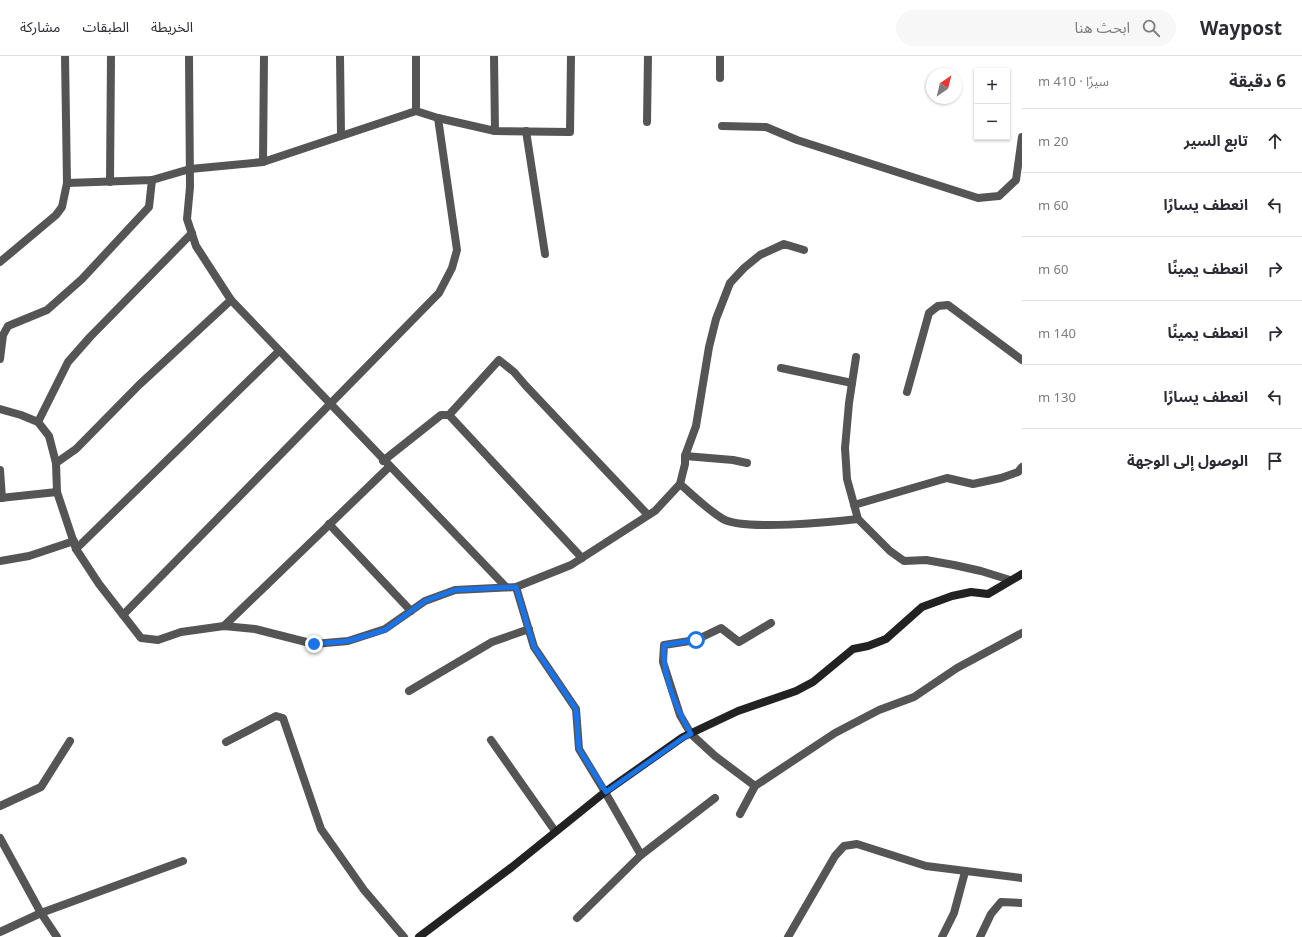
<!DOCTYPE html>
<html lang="ar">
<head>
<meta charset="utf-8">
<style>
  body { margin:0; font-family:"Noto Sans","Noto Sans Arabic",sans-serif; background:#f7f7f7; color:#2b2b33; direction:rtl }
  .controls { position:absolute; right:12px; top:12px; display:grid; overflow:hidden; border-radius:0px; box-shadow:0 1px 3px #0004 }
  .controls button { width:36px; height:36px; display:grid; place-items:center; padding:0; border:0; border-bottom:1px solid #e1e1e2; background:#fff; color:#2b2b33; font:20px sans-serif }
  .compass { position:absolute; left:926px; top:12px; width:36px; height:36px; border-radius:50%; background:#fff; box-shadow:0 1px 3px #0004; rotate:35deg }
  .stop { position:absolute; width:12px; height:12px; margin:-9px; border:3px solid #1a73e8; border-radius:50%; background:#fff }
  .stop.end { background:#1a73e8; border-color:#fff; box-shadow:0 1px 4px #0008 }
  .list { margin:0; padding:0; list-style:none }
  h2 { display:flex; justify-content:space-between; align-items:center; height:52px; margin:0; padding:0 16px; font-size:17px }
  h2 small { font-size:13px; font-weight:400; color:#7c7c81 }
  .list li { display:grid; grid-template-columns:26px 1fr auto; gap:12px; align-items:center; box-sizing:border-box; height:64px; padding:0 16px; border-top:1px solid #e1e1e2 }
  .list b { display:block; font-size:15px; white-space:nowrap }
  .list em { font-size:13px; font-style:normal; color:#7c7c81 }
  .icon { flex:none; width:22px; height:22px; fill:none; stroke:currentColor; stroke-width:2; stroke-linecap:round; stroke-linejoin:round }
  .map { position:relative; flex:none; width:1022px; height:881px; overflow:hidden; direction:ltr }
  header { display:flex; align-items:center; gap:24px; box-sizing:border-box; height:56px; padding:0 20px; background:#fff; border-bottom:1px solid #e1e1e2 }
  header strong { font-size:19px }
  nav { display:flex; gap:22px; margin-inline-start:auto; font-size:14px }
  .search { width:280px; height:36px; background:#f7f7f7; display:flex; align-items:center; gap:10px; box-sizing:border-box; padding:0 14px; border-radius:22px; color:#7c7c81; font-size:15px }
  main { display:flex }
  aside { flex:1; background:#fff }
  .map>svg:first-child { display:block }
</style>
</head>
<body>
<header>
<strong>Waypost</strong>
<div class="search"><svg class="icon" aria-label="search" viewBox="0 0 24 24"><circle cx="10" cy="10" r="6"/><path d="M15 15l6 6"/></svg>ابحث هنا</div>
<nav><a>الخريطة</a><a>الطبقات</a><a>مشاركة</a></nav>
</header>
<main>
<aside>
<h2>6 دقيقة<small>سيرًا · 410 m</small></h2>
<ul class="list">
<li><svg class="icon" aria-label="ahead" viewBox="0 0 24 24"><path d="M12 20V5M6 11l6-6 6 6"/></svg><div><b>تابع السير</b></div><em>20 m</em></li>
<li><svg class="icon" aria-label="left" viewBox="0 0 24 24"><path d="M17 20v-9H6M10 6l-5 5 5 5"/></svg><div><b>انعطف يسارًا</b></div><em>60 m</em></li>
<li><svg class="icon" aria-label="right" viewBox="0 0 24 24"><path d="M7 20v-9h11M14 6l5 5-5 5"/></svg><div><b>انعطف يمينًا</b></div><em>60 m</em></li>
<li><svg class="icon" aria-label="right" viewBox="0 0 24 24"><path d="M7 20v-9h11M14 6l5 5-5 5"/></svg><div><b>انعطف يمينًا</b></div><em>140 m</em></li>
<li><svg class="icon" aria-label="left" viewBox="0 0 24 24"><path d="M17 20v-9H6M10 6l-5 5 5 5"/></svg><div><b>انعطف يسارًا</b></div><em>130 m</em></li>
<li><svg class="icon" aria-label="arrive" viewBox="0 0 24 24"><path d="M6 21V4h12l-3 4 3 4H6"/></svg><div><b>الوصول إلى الوجهة</b></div></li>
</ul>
</aside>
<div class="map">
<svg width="1022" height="881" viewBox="0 0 1022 881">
  <rect width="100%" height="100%" fill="#fff"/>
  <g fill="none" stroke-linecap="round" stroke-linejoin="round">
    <!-- street -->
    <g stroke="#555" stroke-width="8">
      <path d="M189,0L190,131L187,163L196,190L231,244L506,531"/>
      <path d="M340,0L341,79"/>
      <path d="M494,0L495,75"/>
      <path d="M720,22V0"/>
      <path d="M416,55V0"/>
      <path d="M647,66L648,0"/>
      <path d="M722,70L766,71L797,84L978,142L999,140L1016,124L1022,81"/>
      <path d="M526,75L545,198"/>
      <path d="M263,106L264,0"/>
      <path d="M110,126L111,0"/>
      <path d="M67,127L152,124L190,113L263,106L416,55L438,62L495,75L570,76L571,0"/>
      <path d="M804,194L784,188L760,199L744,212L730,227L716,263L709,291L696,370L685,400V408L680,428C694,440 708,454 723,463C744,475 832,466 858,463"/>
      <path d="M0,206L56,159L62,151L67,127L65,0"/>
      <path d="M856,301L849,347L845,392L847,423L858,463L890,495L904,505L926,504L954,509L981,515L1010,524"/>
      <path d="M0,303L3,279L8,270L47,254L82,223L149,151L152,124"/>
      <path d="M781,312L852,327"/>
      <path d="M907,336L929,257L938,250L948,249L1022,304"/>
      <path d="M0,353L21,359L38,366L49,380L56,407L57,436L76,493L99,528L141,582L158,584L181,576L224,570L255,573L314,588L348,585L385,573L425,545L455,534L516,531L571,509L655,455L680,428"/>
      <path d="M449,359L499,304L514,316L526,330L648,459"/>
      <path d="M38,366L68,306L90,281L192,177"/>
      <path d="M685,400L733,404L747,407"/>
      <path d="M383,405L441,359H449L582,502"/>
      <path d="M56,407L76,393L139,329L231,244"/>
      <path d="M0,414L2,442"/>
      <path d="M0,442L57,436"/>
      <path d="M854,449L947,422L973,428L1001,422L1018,416L1022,411"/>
      <path d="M329,468L411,555"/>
      <path d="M76,493L279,295"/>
      <path d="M0,505L29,500L74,485"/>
      <path d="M516,531L534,591L576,653L579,693L605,736L641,799"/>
      <path d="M123,559L439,237L452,212L457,194L438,62"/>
      <path d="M224,570L389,411"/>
      <path d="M409,635L492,586L529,573"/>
      <path d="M491,684L555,775"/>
      <path d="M226,686L276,660L283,662L321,773L364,834L404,881"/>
      <path d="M755,730L715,700L691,678L680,659L663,606L664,589L696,584L721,572L739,586L771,567"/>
      <path d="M0,750L41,731L70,685"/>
      <path d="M740,758L755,730L835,677L879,654L914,641L957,612L1022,577"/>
      <path d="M0,782L41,857L57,881"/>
      <path d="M577,862L641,799L715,742"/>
      <path d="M0,876L41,857L183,805"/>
      <path d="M788,881L835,800L844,790L857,788L926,810L1022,822"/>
      <path d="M942,881L954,857L965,816"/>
      <path d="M980,881L991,858L1001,846L1022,847"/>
    </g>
    <!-- secondary -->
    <path stroke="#222" stroke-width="8" d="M419,881L512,811L605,736L683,681L738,655L796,635L813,626L853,593L868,590L886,583L922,551L952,540L971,536L988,538L1022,518"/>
  </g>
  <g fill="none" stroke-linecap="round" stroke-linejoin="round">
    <!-- route -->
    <path stroke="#1a73e8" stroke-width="5" d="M314,588L348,585L385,574L425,545L455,534L516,531L534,591L576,653L579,693L606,736L683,682L691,678C676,652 662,619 664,589L696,584"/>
  </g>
</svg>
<div class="controls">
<button>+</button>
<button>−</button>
</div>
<svg class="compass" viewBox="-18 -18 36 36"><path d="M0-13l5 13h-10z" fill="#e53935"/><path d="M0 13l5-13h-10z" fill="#7c7c81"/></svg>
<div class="stop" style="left:696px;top:584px"></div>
<div class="stop end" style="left:314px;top:588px"></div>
</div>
</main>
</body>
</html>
